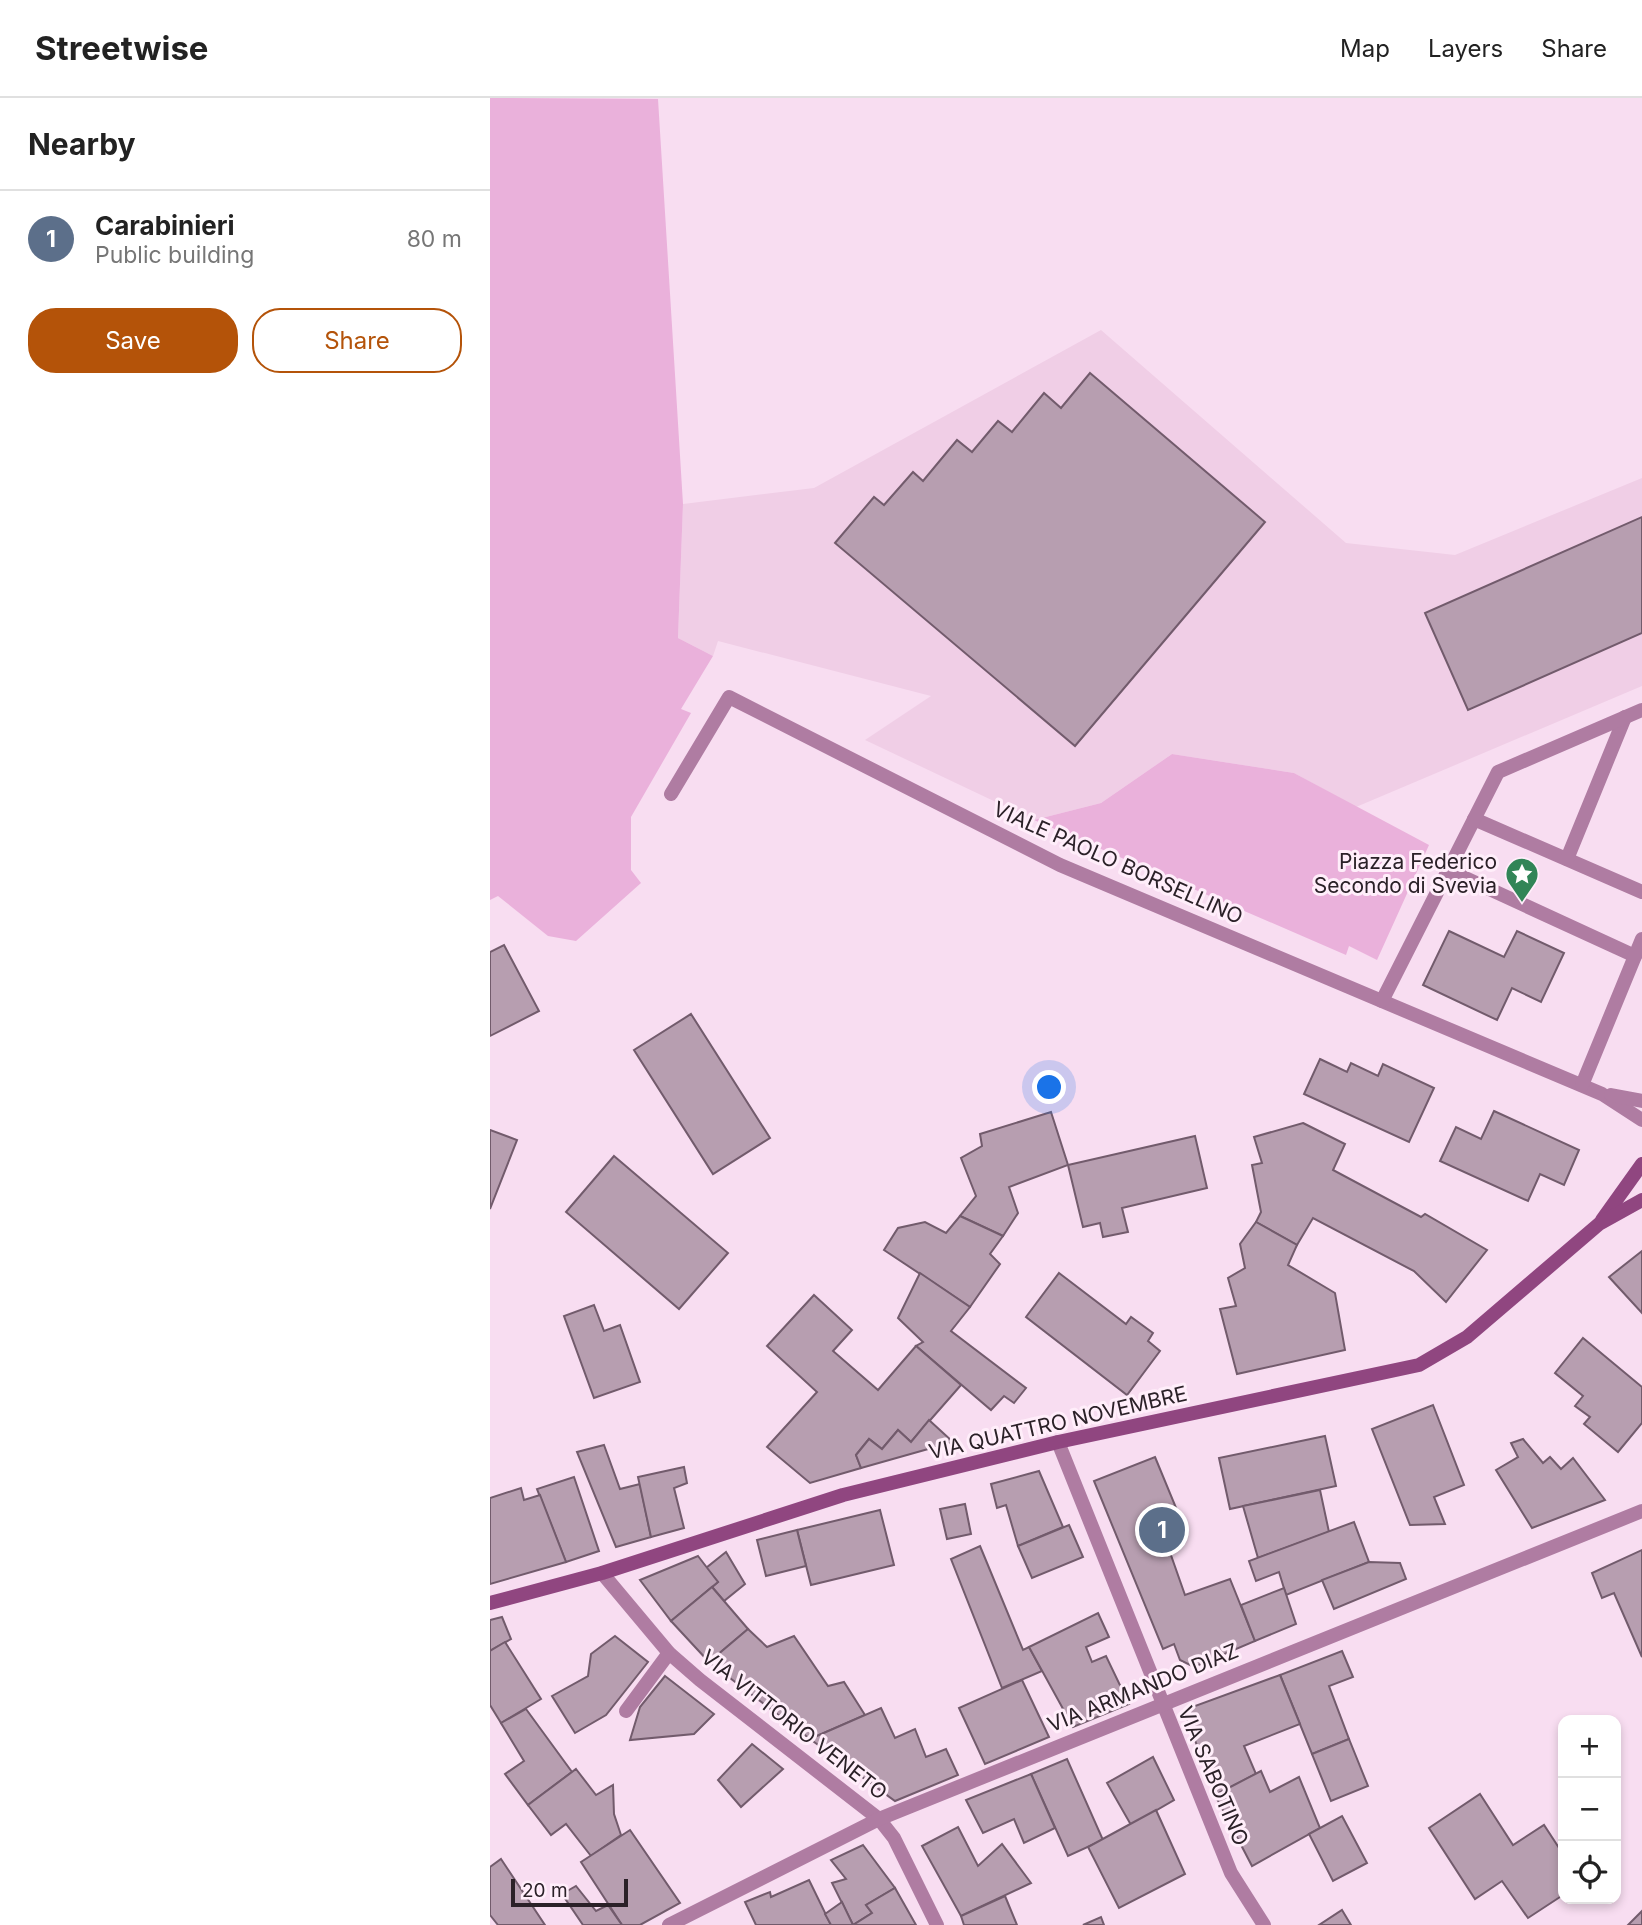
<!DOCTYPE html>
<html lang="en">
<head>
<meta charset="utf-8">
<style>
  body { margin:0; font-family:Inter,sans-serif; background:#f6f6f6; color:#222 }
  .controls { position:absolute; right:21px; bottom:21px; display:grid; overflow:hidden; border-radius:14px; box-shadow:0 4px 10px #0003 }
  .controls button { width:63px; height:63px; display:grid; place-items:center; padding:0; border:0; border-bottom:2px solid #e0e0e0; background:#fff; color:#222; font:35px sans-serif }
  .scale { position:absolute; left:21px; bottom:18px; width:117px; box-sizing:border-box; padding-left:7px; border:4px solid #2b2128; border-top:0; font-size:19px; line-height:24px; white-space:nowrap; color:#2b2128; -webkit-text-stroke:5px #ffeefa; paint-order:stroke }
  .you { position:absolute; left:560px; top:990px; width:24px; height:24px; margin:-18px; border:5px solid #fff; border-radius:50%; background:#1a73e8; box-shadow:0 0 0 10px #1a73e833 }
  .badge { display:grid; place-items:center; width:46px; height:46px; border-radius:50%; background:#b45309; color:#fff; font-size:23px; font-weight:700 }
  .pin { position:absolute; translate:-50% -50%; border:4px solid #fff; box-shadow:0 2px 7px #0006 }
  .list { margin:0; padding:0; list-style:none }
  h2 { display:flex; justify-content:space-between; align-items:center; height:91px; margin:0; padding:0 28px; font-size:30px }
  h2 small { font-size:23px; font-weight:400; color:#767676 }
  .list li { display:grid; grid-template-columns:46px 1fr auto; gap:21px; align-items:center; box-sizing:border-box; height:98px; padding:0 28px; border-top:2px solid #e0e0e0 }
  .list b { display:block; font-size:26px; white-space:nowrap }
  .list p { margin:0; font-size:23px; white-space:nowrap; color:#767676 }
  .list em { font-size:23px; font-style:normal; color:#767676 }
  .actions { display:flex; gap:14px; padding:21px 28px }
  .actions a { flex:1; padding:16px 0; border:2px solid #b45309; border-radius:28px; text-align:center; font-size:24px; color:#b45309 }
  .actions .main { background:#b45309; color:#fff }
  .icon { flex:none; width:38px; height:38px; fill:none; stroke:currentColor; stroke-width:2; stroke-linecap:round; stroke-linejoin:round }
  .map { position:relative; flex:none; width:1152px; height:1827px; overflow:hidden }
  header { display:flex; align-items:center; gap:42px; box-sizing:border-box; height:98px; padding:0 35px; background:#fff; border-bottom:2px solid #e0e0e0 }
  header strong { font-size:33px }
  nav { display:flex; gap:38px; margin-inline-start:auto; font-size:24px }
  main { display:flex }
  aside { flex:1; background:#fff }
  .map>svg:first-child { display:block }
</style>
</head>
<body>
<header>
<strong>Streetwise</strong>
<nav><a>Map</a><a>Layers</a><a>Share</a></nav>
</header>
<main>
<aside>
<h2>Nearby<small></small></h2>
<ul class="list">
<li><span class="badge" style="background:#5c6f8a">1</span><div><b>Carabinieri</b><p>Public building</p></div><em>80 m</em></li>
</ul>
<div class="actions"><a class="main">Save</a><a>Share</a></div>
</aside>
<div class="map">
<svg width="1152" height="1827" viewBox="0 0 1152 1827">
  <rect width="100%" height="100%" fill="#f8ddf1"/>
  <!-- built -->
  <path fill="#f0cee6" d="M611,232L856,445L965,457L1152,380V588L866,709L804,675L682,656L611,705L544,722L375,642L441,598L228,543L223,558L188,540L193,406L324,390Z"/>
  <!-- green -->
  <g fill="#eab1db">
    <path d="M0,0L168,1L193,406L188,540L223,558L191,611L201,615L141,719V772L151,785L86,843L58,838L8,798L0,802Z"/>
    <path d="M682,656L804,675L939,747L887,862L859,848L856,857L544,722L611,705Z"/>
  </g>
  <!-- building -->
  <g fill="#b79eb0" stroke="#725b6c" stroke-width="2">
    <path d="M600,275L775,424L585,648L345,445L384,399L394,407L423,374L433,383L467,342L482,354L508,323L522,334L554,295L571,310Z"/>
    <path d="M1152,419V535L978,612L935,515Z"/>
    <path d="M959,833L1014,859L1027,833L1074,855L1051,904L1022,890L1007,922L933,887Z"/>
    <path d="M14,847L49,913L0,938V854Z"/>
    <path d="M201,916L280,1040L223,1076L144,952Z"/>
    <path d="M830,961L857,974L861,965L888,978L893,966L944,990L919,1044L814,996Z"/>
    <path d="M1004,1013L1089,1052L1074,1087L1050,1076L1038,1103L950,1063L966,1029L991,1041Z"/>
    <path d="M561,1014L578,1067L519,1089L528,1115L513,1138L470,1118L486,1098L471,1060L492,1048L490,1036Z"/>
    <path d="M813,1025L855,1046L843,1072L931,1119L935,1116L997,1152L956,1204L924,1173L823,1120L807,1147L766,1124L771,1114L762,1067L772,1065L764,1039Z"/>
    <path d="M0,1032L27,1042L0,1111Z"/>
    <path d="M705,1038L717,1090L632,1110L638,1134L613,1139L610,1125L593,1129L578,1067Z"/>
    <path d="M124,1058L238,1155L189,1211L76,1114Z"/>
    <path d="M470,1118L513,1138L500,1156L510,1166L480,1209L394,1152L408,1130L435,1124L456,1135Z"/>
    <path d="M766,1124L807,1147L798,1167L845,1195L855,1252L747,1276L730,1211L746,1208L738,1180L755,1170L750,1146Z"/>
    <path d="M1152,1153V1215L1119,1179Z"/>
    <path d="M430,1175L480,1209L461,1233L536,1290L524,1305L514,1298L501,1312L426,1248L433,1244L408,1220Z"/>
    <path d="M569,1175L636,1226L641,1219L663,1235L658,1243L670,1253L637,1297L536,1219Z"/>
    <path d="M324,1197L362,1232L343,1253L388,1292L426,1248L471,1287L421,1344L408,1332L392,1351L379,1341L366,1357L371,1370L320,1385L277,1349L327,1294L277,1248Z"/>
    <path d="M104,1207L114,1233L130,1227L150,1284L104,1300L74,1218Z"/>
    <path d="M1093,1240L1152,1289V1325L1128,1354L1094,1326L1100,1319L1085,1308L1093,1298L1065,1275Z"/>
    <path d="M943,1307L974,1387L944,1399L955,1426L920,1427L882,1331Z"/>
    <path d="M439,1322L463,1344L371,1370L366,1357L379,1341L392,1351L408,1332L421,1344Z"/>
    <path d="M835,1338L846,1388L740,1411L729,1360Z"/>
    <path d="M1033,1341L1053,1365L1060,1359L1071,1371L1083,1360L1115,1402L1042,1430L1006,1372L1028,1359L1021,1345Z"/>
    <path d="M114,1347L130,1391L150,1386L161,1439L126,1449L87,1354Z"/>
    <path d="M665,1359L696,1434L676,1443L695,1497L740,1481L765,1543L704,1569L690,1562L684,1546L673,1551L604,1383Z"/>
    <path d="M194,1369L197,1385L184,1390L194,1430L161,1439L148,1379Z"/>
    <path d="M549,1373L573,1429L528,1448L516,1407L507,1410L501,1386Z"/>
    <path d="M84,1379L109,1453L76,1464L47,1391Z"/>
    <path d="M31,1390L34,1402L50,1397L76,1464L0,1486V1400Z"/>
    <path d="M830,1392L839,1434L768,1460L753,1408Z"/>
    <path d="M475,1406L481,1436L457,1441L450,1411Z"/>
    <path d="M390,1412L404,1467L321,1487L307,1432Z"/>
    <path d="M864,1424L879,1464L796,1497L789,1474L766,1483L759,1463Z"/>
    <path d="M579,1427L593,1459L542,1480L528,1448Z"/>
    <path d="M307,1432L316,1468L276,1478L267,1442Z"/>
    <path d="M490,1448L533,1552L539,1549L552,1573L512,1590L461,1461Z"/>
    <path d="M1152,1452V1559L1124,1495L1112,1500L1102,1475Z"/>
    <path d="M236,1454L255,1486L234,1503L222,1489L228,1484L216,1470Z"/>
    <path d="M208,1458L228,1484L181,1523L150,1482Z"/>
    <path d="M879,1464L910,1465L916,1481L844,1511L832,1482Z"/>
    <path d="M222,1489L258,1531L219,1564L181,1523Z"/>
    <path d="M794,1490L806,1526L765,1543L751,1507Z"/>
    <path d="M608,1515L619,1539L596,1549L602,1564L616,1558L639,1606L583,1629L539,1549Z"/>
    <path d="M12,1519L21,1541L0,1553V1522Z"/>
    <path d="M258,1531L277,1549L304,1538L338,1588L354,1584L375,1617L320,1641L219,1564Z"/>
    <path d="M125,1538L158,1564L116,1617L85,1635L62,1598L98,1578L101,1556Z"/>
    <path d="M15,1544L51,1601L11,1625L0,1607V1553Z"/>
    <path d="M852,1553L863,1579L839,1588L859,1641L822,1656L790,1577Z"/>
    <path d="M790,1577L810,1626L754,1648L766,1676L725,1697L694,1612Z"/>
    <path d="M175,1578L224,1616L204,1636L140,1642L150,1609Z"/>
    <path d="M532,1582L559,1639L495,1666L469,1610Z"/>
    <path d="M391,1610L405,1640L425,1631L436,1659L456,1651L468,1677L405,1703L320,1641Z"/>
    <path d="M36,1611L82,1674L38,1707L15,1676L34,1663L11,1625Z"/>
    <path d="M859,1641L878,1688L841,1703L822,1656Z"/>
    <path d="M262,1646L293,1671L251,1709L228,1682Z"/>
    <path d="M663,1659L684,1702L641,1727L617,1685Z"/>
    <path d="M577,1661L613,1742L578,1758L541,1676Z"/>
    <path d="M86,1671L106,1697L123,1687L124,1716L131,1737L101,1758L76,1726L61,1737L38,1707Z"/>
    <path d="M771,1673L780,1694L809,1679L830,1730L762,1768L725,1697Z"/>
    <path d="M541,1676L565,1730L534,1745L524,1721L493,1735L476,1702Z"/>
    <path d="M990,1696L1023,1747L1054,1727L1073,1756V1797L1038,1820L1012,1783L985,1801L939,1730Z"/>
    <path d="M666,1712L695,1776L629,1810L598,1749Z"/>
    <path d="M852,1718L877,1765L843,1783L819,1736Z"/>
    <path d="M468,1729L488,1768L512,1746L541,1785L471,1818L432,1748Z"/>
    <path d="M140,1732L190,1805L150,1827H132L91,1764Z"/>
    <path d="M373,1747L405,1790L376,1807L382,1815L363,1827L342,1785L356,1781L341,1762Z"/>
    <path d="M11,1761L55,1827H8L0,1817V1769Z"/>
    <path d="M319,1782L341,1827H266L255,1804L280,1794L281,1799Z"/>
    <path d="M86,1788L106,1813L118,1807L132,1827H93L72,1796Z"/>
    <path d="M405,1790L426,1827H363L382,1815L376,1807Z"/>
    <path d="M515,1798L527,1827H474L471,1818Z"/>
    <path d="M352,1804L363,1827H341L335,1816Z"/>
    <path d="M852,1812L861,1827H829Z"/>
    <path d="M1152,1813V1827H1138Z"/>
    <path d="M611,1819L614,1827H593Z"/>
  </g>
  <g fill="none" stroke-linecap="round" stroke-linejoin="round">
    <!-- street -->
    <g stroke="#af7ca2" stroke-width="14">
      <path d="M181,696L239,599L570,767L1112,996L1152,1022"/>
      <path d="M984,721L1152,794"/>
      <path d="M1077,761L1135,619"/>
      <path d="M958,772L1145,858"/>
      <path d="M892,903L1008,674L1152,612"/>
      <path d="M1092,987L1152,841"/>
      <path d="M1121,997L1152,1003"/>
      <path d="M568,1344L741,1775L774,1827"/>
      <path d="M112,1475L179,1555L210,1582L389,1721L404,1740L447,1827"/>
      <path d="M136,1613L179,1555"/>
      <path d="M179,1827L389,1721L1152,1413"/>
    </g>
    <!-- secondary -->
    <g stroke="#904680" stroke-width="14">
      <path d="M1112,1122L1152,1066"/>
      <path d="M0,1505L112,1475L353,1397L568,1344L929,1267L977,1239L1109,1126L1152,1102"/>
    </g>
  </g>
  <!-- icons -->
  <defs>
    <symbol id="sight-pin" viewBox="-11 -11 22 30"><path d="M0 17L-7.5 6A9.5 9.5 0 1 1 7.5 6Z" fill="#318557" stroke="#ffeefa"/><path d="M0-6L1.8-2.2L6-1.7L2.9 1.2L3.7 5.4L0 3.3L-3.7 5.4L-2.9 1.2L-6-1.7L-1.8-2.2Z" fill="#fff"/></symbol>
  </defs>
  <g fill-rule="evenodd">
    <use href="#sight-pin" x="1013" y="757" width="38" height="52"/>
  </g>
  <g text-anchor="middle" stroke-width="6" stroke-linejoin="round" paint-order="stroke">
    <!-- poi labels -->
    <g font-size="21" fill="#2b2128" stroke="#ffeefa" text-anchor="end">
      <text x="1007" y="771">Piazza Federico<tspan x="1007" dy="24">Secondo di Svevia</tspan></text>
    </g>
    <!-- street labels -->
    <g font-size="21" fill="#2b2128" stroke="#ffeefa">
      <text transform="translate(628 765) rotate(24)" y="7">VIALE PAOLO BORSELLINO</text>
      <text transform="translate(568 1325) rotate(-13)" y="7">VIA QUATTRO NOVEMBRE</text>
      <text transform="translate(653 1590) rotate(-22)" y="7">VIA ARMANDO DIAZ</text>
      <text transform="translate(304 1627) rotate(38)" y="7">VIA VITTORIO VENETO</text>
      <text transform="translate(723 1678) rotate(67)" y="7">VIA SABOTINO</text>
    </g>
  </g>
</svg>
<div class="controls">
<button>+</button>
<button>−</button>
<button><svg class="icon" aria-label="locate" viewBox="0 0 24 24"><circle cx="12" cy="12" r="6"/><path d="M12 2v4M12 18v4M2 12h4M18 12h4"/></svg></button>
</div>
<div class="scale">20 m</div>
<div class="you"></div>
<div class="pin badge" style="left:672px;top:1432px;background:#5c6f8a">1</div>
</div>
</main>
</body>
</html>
